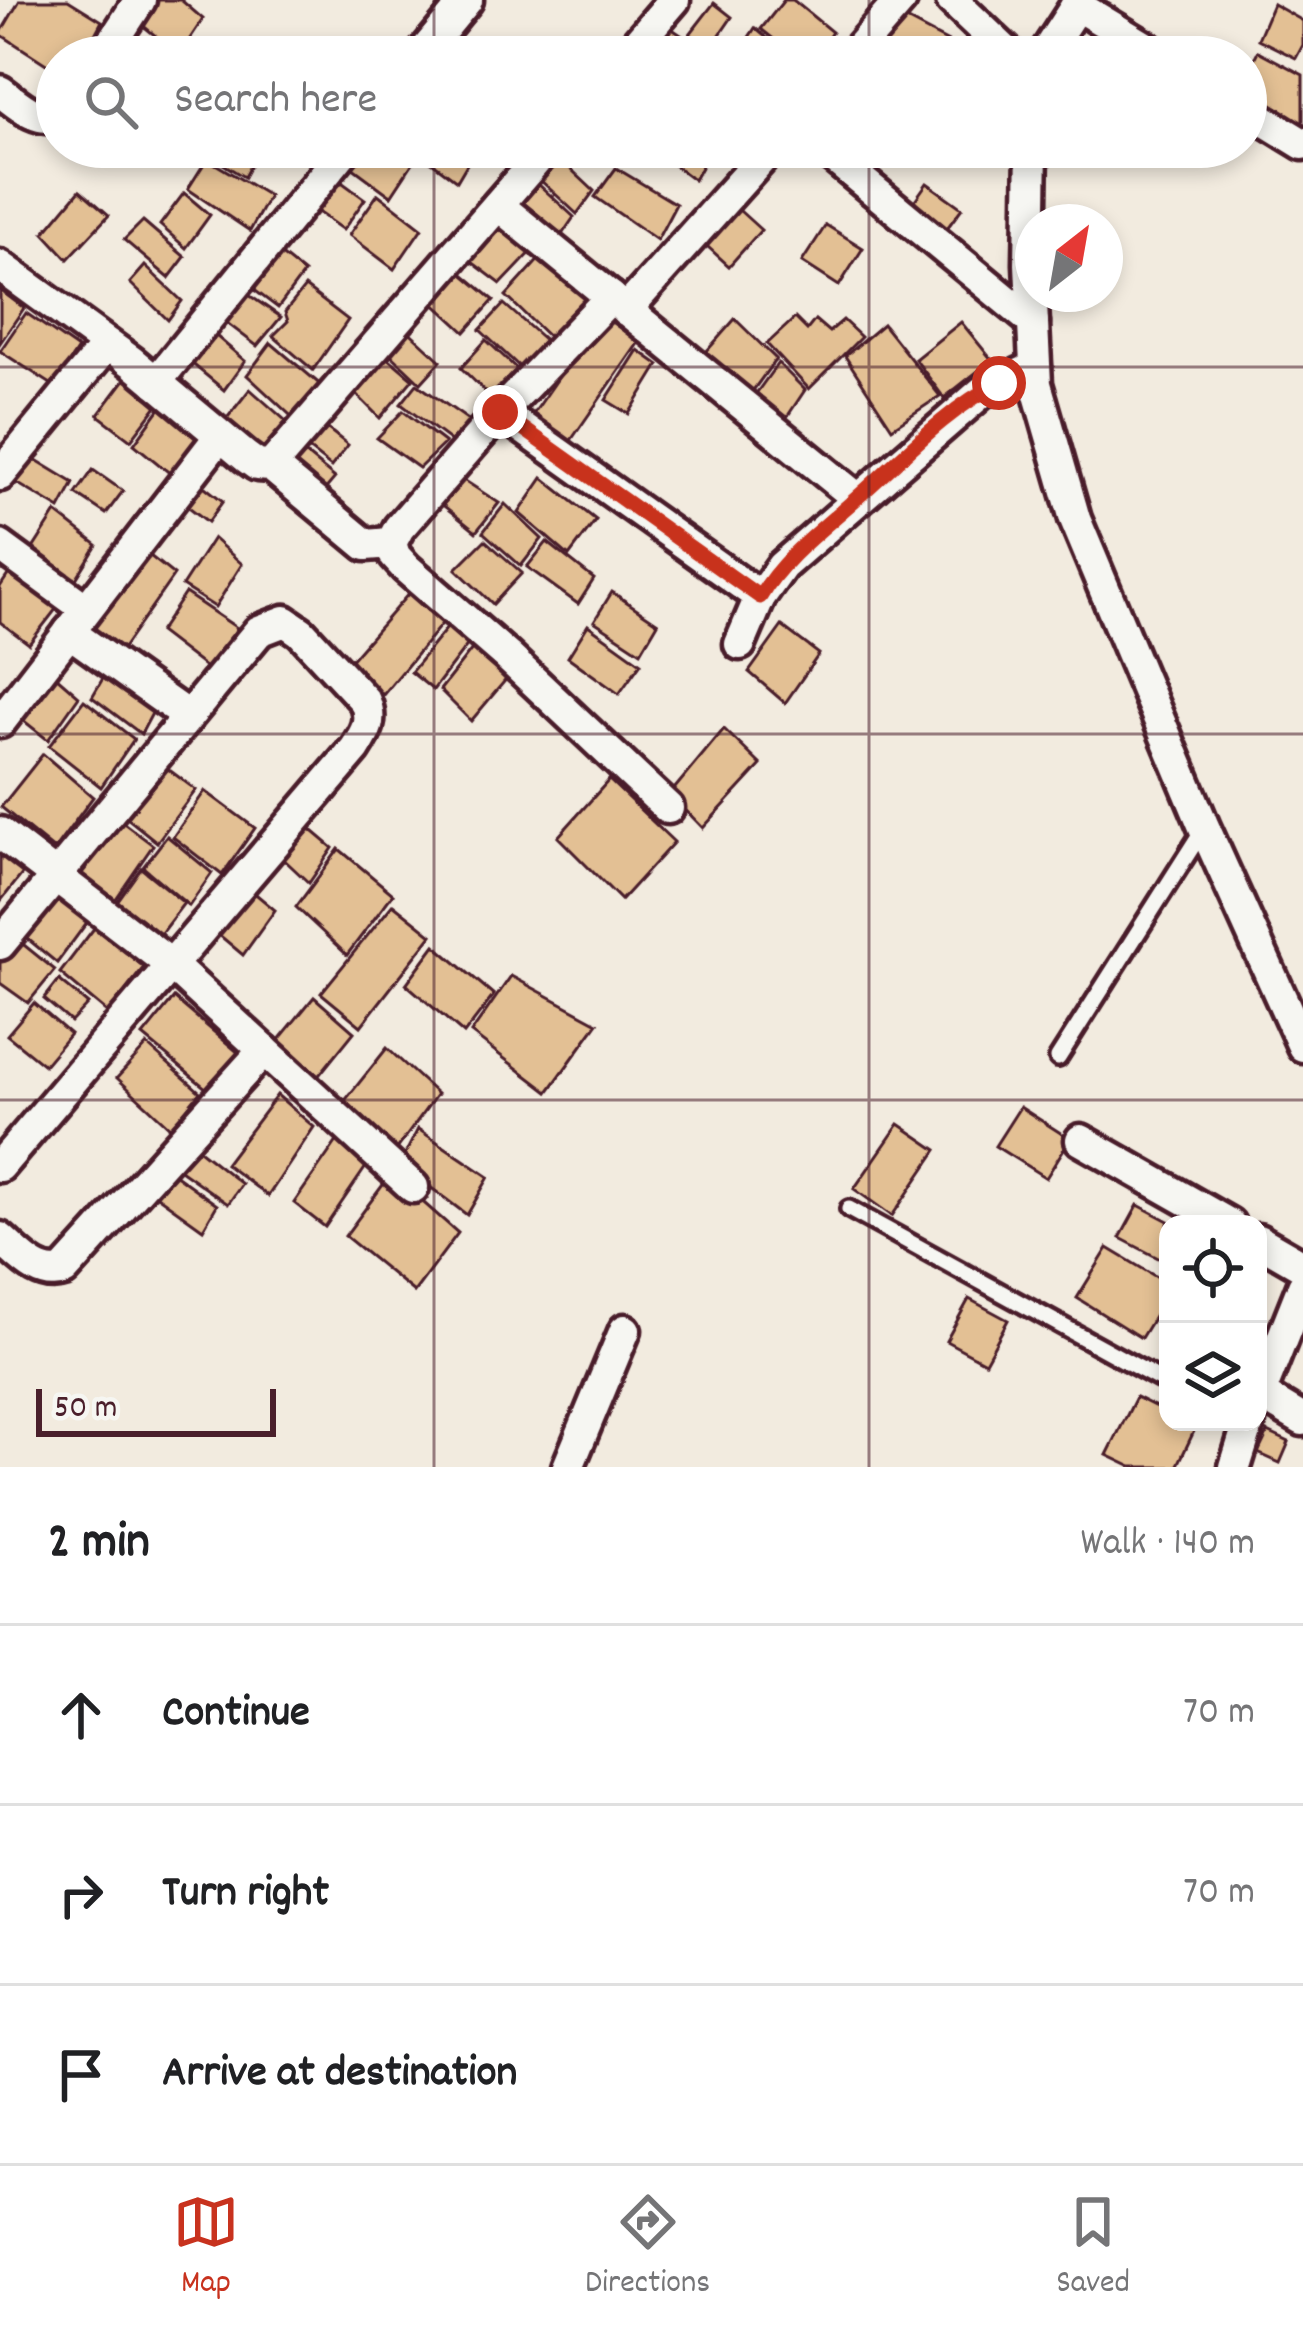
<!DOCTYPE html>
<html lang="en">
<head>
<meta charset="utf-8">
<style>
  body { margin:0; font-family:Dekko,sans-serif; background:#f2f2f2; color:#202124 }
  .controls { position:absolute; right:36px; bottom:36px; display:grid; overflow:hidden; border-radius:24px; box-shadow:0 6px 18px #0003 }
  .controls button { width:108px; height:108px; display:grid; place-items:center; padding:0; border:0; border-bottom:3px solid #e0e0e0; background:#fff; color:#202124; font:60px sans-serif }
  .compass { position:absolute; left:1015px; top:204px; width:108px; height:108px; border-radius:50%; background:#fff; box-shadow:0 6px 18px #0003; rotate:31deg }
  .scale { position:absolute; left:36px; bottom:30px; width:240px; box-sizing:border-box; padding-left:12px; border:6px solid #4a1f2b; border-top:0; font-size:33px; line-height:42px; white-space:nowrap; color:#4a1f2b; -webkit-text-stroke:9px #f6f6f2; paint-order:stroke }
  .stop { position:absolute; width:36px; height:36px; margin:-27px; border:9px solid #c8321e; border-radius:50%; background:#fff }
  .stop.end { background:#c8321e; border-color:#fff; box-shadow:0 3px 12px #0008 }
  .list { margin:0; padding:0; list-style:none }
  h2 { display:flex; justify-content:space-between; align-items:center; height:156px; margin:0; padding:0 48px; font-size:51px }
  h2 small { font-size:39px; font-weight:400; color:#757577 }
  .list li { display:grid; grid-template-columns:78px 1fr auto; gap:36px; align-items:center; box-sizing:border-box; height:180px; padding:0 48px; border-top:3px solid #e0e0e0 }
  .list b { display:block; font-size:45px; white-space:nowrap }
  .list em { font-size:39px; font-style:normal; color:#757577 }
  .icon { flex:none; width:66px; height:66px; fill:none; stroke:currentColor; stroke-width:2; stroke-linecap:round; stroke-linejoin:round }
  .map { position:relative; flex:none; width:1303px; height:1467px; overflow:hidden }
  .search { position:absolute; background:#fff; box-shadow:0 6px 18px #0003; left:36px; right:36px; top:36px; height:132px; display:flex; align-items:center; gap:30px; box-sizing:border-box; padding:0 42px; border-radius:66px; color:#757577; font-size:45px }
  .sheet { height:696px; background:#fff }
  nav { display:flex; justify-content:space-around; align-items:center; box-sizing:border-box; height:168px; border-top:3px solid #e0e0e0; background:#fff; font-size:33px; color:#757577 }
  nav a { display:grid; justify-items:center; gap:6px }
  nav .on { color:#c8321e }
  .map>svg:first-child { display:block }
</style>
</head>
<body>
<div class="map">
<svg width="1303" height="1467" viewBox="0 0 1303 1467">
  <rect width="100%" height="100%" fill="#f2ebdf"/>
  <filter id="ink" filterUnits="userSpaceOnUse"><feTurbulence type="fractalNoise" baseFrequency=".00833" numOctaves="2"/><feDisplacementMap in="SourceGraphic" scale="24" xChannelSelector="R" yChannelSelector="G"/><feConvolveMatrix kernelMatrix="1 2 1 2 8 2 1 2 1" color-interpolation-filters="sRGB"/></filter>
  <g filter="url(#ink)">
    <!-- building -->
    <g fill="#e3c094" stroke="#4a1f2b" stroke-width="3">
      <path d="M20,0H68L102,21L83,57H57V71L0,34Z"/>
      <path d="M151,0H181L203,19L179,55L136,20Z"/>
      <path d="M784,0H793L832,32L815,57H796L761,29Z"/>
      <path d="M714,3L732,17L710,49L690,34Z"/>
      <path d="M1273,4L1303,21V45L1296,58L1258,39Z"/>
      <path d="M895,14L950,43L943,57H887L876,50Z"/>
      <path d="M662,22L706,52L703,57H632Z"/>
      <path d="M755,28L780,49L773,57H736Z"/>
      <path d="M127,32L153,49L148,57H111Z"/>
      <path d="M1258,51L1303,75V138L1246,103V74Z"/>
      <path d="M196,147H248L257,153L244,177Z"/>
      <path d="M350,147H395L414,161L391,196L341,159Z"/>
      <path d="M432,147H477L457,181L425,157Z"/>
      <path d="M650,147H712L694,180Z"/>
      <path d="M557,156L594,191L577,214L538,178Z"/>
      <path d="M207,159L269,196L250,231L188,189Z"/>
      <path d="M616,168L676,204L657,240L595,197Z"/>
      <path d="M332,175L365,199L343,230L309,206Z"/>
      <path d="M537,183L574,217L561,236L521,201Z"/>
      <path d="M927,183L962,208L942,235L910,207Z"/>
      <path d="M80,190L109,215L68,259L44,233Z"/>
      <path d="M184,193L210,215L186,248L160,225Z"/>
      <path d="M378,194L422,228L394,269L349,235Z"/>
      <path d="M729,201L761,230L729,266L697,237Z"/>
      <path d="M497,214L539,244L501,284L464,256Z"/>
      <path d="M143,221L185,257L169,278L124,240Z"/>
      <path d="M826,225L863,248L839,286L802,262Z"/>
      <path d="M274,249L304,273L278,308L245,283Z"/>
      <path d="M543,255L593,296L553,341L506,296Z"/>
      <path d="M145,266L182,301L168,320L130,283Z"/>
      <path d="M453,266L494,300L465,332L427,297Z"/>
      <path d="M305,287L348,320L313,370L273,336L288,321L285,312Z"/>
      <path d="M240,289L281,317L257,346L219,317Z"/>
      <path d="M0,290L24,308L0,343Z"/>
      <path d="M504,304L548,343L523,370L480,330Z"/>
      <path d="M26,313L78,349L54,386L0,351Z"/>
      <path d="M602,315L639,342L565,449L527,423Z"/>
      <path d="M795,318L807,330L815,320L829,332L843,320L861,337L809,389L767,344Z"/>
      <path d="M735,319L776,359L746,400L698,361Z"/>
      <path d="M961,322L992,360L944,398L915,359Z"/>
      <path d="M883,324L940,396L892,428L845,356Z"/>
      <path d="M402,325L441,361L421,383L383,347Z"/>
      <path d="M208,329L245,361L224,390L184,357Z"/>
      <path d="M486,340L518,370L493,399L461,368Z"/>
      <path d="M271,343L329,392L301,425L247,375Z"/>
      <path d="M638,350L659,365L629,414L606,400Z"/>
      <path d="M380,351L413,379L380,418L350,388Z"/>
      <path d="M778,363L805,390L779,429L750,402Z"/>
      <path d="M129,374L163,398L131,440L98,415Z"/>
      <path d="M417,384L477,426L460,448L401,404Z"/>
      <path d="M250,389L295,429L270,459L224,422Z"/>
      <path d="M163,404L209,443L178,480L134,444Z"/>
      <path d="M403,411L445,443L419,468L377,438Z"/>
      <path d="M319,422L348,445L331,467L302,444Z"/>
      <path d="M297,447L335,478L318,498L282,464Z"/>
      <path d="M28,455L74,483L60,509L15,482Z"/>
      <path d="M93,470L123,491L106,514L76,494Z"/>
      <path d="M453,473L499,503L476,532L434,498Z"/>
      <path d="M543,478L596,520L569,556L519,513Z"/>
      <path d="M196,480L223,501L208,522L181,501Z"/>
      <path d="M505,504L542,539L521,566L483,532Z"/>
      <path d="M56,513L97,545L71,587L29,555Z"/>
      <path d="M213,538L242,564L215,607L182,586Z"/>
      <path d="M485,540L522,573L493,604L456,569Z"/>
      <path d="M547,542L594,579L578,604L527,567Z"/>
      <path d="M140,548L174,575L116,658L77,631Z"/>
      <path d="M12,569L60,604L29,644L0,622V587Z"/>
      <path d="M416,585L450,614L383,695L349,662Z"/>
      <path d="M612,592L658,623L641,652L594,621Z"/>
      <path d="M185,593L237,628L210,671L159,632Z"/>
      <path d="M455,618L475,635L433,690L411,672Z"/>
      <path d="M588,625L641,663L619,694L568,657Z"/>
      <path d="M782,626L819,654L785,703L749,672Z"/>
      <path d="M479,640L514,670L471,721L440,690Z"/>
      <path d="M109,668L157,704L141,734L92,697Z"/>
      <path d="M48,669L79,696L48,740L14,713Z"/>
      <path d="M84,700L134,739L101,787L49,746Z"/>
      <path d="M724,729L761,765L703,828L670,794Z"/>
      <path d="M43,754L93,797L54,850L1,807Z"/>
      <path d="M156,760L196,790L157,842L116,809Z"/>
      <path d="M609,780L674,842L621,900L558,837Z"/>
      <path d="M205,791L255,828L222,875L173,837Z"/>
      <path d="M113,815L153,845L115,900L71,866Z"/>
      <path d="M301,821L333,848L309,883L275,851Z"/>
      <path d="M167,836L212,873L189,906L143,867Z"/>
      <path d="M339,849L393,894L347,955L296,907Z"/>
      <path d="M0,854L23,873L0,902Z"/>
      <path d="M141,868L184,903L158,937L116,903Z"/>
      <path d="M245,885L275,910L243,955L212,929Z"/>
      <path d="M50,891L88,921L57,963L18,931Z"/>
      <path d="M393,904L432,935L361,1026L321,993Z"/>
      <path d="M95,927L144,967L108,1013L60,973Z"/>
      <path d="M14,937L55,970L28,1003L0,983V953Z"/>
      <path d="M435,945L494,995L464,1034L406,984Z"/>
      <path d="M511,976L598,1023L548,1092L471,1033Z"/>
      <path d="M59,980L88,1004L71,1022L44,999Z"/>
      <path d="M314,997L354,1032L316,1079L277,1042Z"/>
      <path d="M174,998L240,1054L208,1090L143,1036Z"/>
      <path d="M34,1003L70,1034L44,1065L7,1035Z"/>
      <path d="M147,1045L200,1092L171,1128L117,1078Z"/>
      <path d="M387,1048L437,1094L392,1156L339,1108Z"/>
      <path d="M277,1095L314,1127L268,1196L225,1164Z"/>
      <path d="M1020,1107L1070,1139L1046,1178L995,1146Z"/>
      <path d="M899,1124L937,1150L892,1216L854,1189Z"/>
      <path d="M418,1129L489,1177L467,1215L400,1164Z"/>
      <path d="M342,1134L370,1161L325,1227L294,1203Z"/>
      <path d="M190,1143L242,1184L228,1204L170,1163Z"/>
      <path d="M167,1169L217,1205L203,1229L150,1191Z"/>
      <path d="M391,1174L458,1233L414,1292L345,1236Z"/>
      <path d="M1138,1205L1174,1224H1168V1263L1120,1238Z"/>
      <path d="M1108,1248L1168,1284V1294L1141,1338L1077,1298Z"/>
      <path d="M969,1299L1008,1320L985,1362L946,1341Z"/>
      <path d="M1136,1397L1168,1413V1422H1186L1196,1427L1177,1467H1132L1107,1455Z"/>
      <path d="M1268,1432L1289,1442L1280,1463L1258,1453Z"/>
    </g>
    <g fill="none" stroke-linecap="round" stroke-linejoin="round">
      <defs>
        <g id="lane">
          <path d="M1058,1058L1204,828"/>
          <path d="M849,1209L1168,1384"/>
        </g>
        <g id="street">
          <path d="M952,0L1012,57"/>
          <path d="M1076,5L1162,57"/>
          <path d="M103,57L140,0"/>
          <path d="M420,57L467,0"/>
          <path d="M625,57L674,0"/>
          <path d="M851,57L901,0"/>
          <path d="M1043,57L1080,0"/>
          <path d="M0,91C17,103 35,122 57,116"/>
          <path d="M1246,109L1303,144"/>
          <path d="M821,147L1033,322"/>
          <path d="M1032,147L1030,264L1036,384L1075,519L1204,827L1303,1046"/>
          <path d="M498,205L857,498"/>
          <path d="M0,266L132,362L246,457L257,465L271,466L548,147"/>
          <path d="M611,297L500,412L399,528L391,543L395,556L406,568L507,656L668,808"/>
          <path d="M626,310L772,147"/>
          <path d="M156,382L347,147"/>
          <path d="M500,412L760,597"/>
          <path d="M271,466L366,545L391,543"/>
          <path d="M0,475L107,344"/>
          <path d="M0,546L86,609"/>
          <path d="M69,632L186,715"/>
          <path d="M740,644L760,597L782,566L982,392L1035,367"/>
          <path d="M0,722L220,436"/>
          <path d="M0,833L170,964L413,1187"/>
          <path d="M0,944L259,631L285,621L301,632L365,701C373,721 366,732 355,749L0,1166"/>
          <path d="M1081,1140L1229,1224"/>
          <path d="M0,1238C18,1253 39,1280 64,1271L264,1050"/>
          <path d="M1258,1240L1303,1266"/>
          <path d="M1260,1394L1303,1420"/>
          <path d="M1258,1399L1303,1286"/>
          <path d="M568,1467L625,1330"/>
          <path d="M1235,1467L1249,1422"/>
        </g>
      </defs>
      <!-- lane casing -->
      <use href="#lane" stroke="#4a1f2b" stroke-width="24"/>
      <!-- street casing -->
      <use href="#street" stroke="#4a1f2b" stroke-width="39"/>
      <!-- lane -->
      <use href="#lane" stroke="#f6f6f2" stroke-width="15"/>
      <!-- street -->
      <use href="#street" stroke="#f6f6f2" stroke-width="30"/>
    </g>
  </g>
  <g fill="none" stroke-linecap="round" stroke-linejoin="round" filter="url(#ink)">
    <!-- route -->
    <path stroke="#c8321e" stroke-width="15" d="M500,412L760,597C784,556 824,528 859,496C902,458 947,409 999,383"/>
  </g>
  <!-- grid -->
  <path fill="none" stroke="#4a1f2b" stroke-width="3" stroke-opacity="0.55" d="M434,0V57M869,0V57M434,147V1467M869,147V1467M0,367H1303M0,734H1303M0,1100H1303"/>
</svg>
<div class="controls">
<button><svg class="icon" aria-label="locate" viewBox="0 0 24 24"><circle cx="12" cy="12" r="6"/><path d="M12 2v4M12 18v4M2 12h4M18 12h4"/></svg></button>
<button><svg class="icon" aria-label="layers" viewBox="0 0 24 24"><path d="M12 4l9 5-9 5-9-5zM3 14l9 5 9-5"/></svg></button>
</div>
<svg class="compass" viewBox="-18 -18 36 36"><path d="M0-13l5 13h-10z" fill="#e53935"/><path d="M0 13l5-13h-10z" fill="#757577"/></svg>
<div class="scale">50 m</div>
<div class="stop" style="left:999px;top:383px"></div>
<div class="stop end" style="left:500px;top:412px"></div>
<div class="search"><svg class="icon" aria-label="search" viewBox="0 0 24 24"><circle cx="10" cy="10" r="6"/><path d="M15 15l6 6"/></svg>Search here</div>
</div>
<section class="sheet">
<h2>2 min<small>Walk · 140 m</small></h2>
<ul class="list">
<li><svg class="icon" aria-label="ahead" viewBox="0 0 24 24"><path d="M12 20V5M6 11l6-6 6 6"/></svg><div><b>Continue</b></div><em>70 m</em></li>
<li><svg class="icon" aria-label="right" viewBox="0 0 24 24"><path d="M7 20v-9h11M14 6l5 5-5 5"/></svg><div><b>Turn right</b></div><em>70 m</em></li>
<li><svg class="icon" aria-label="arrive" viewBox="0 0 24 24"><path d="M6 21V4h12l-3 4 3 4H6"/></svg><div><b>Arrive at destination</b></div></li>
</ul>
</section>
<nav>
<a class="on"><svg class="icon" aria-label="map" viewBox="0 0 24 24"><path d="M3 6l6-2 6 2 6-2v14l-6 2-6-2-6 2zM9 4v14M15 6v14"/></svg>Map</a>
<a><svg class="icon" aria-label="directions" viewBox="0 0 24 24"><path d="M12 3l9 9-9 9-9-9zM9 14v-3h6M13 9l2 2-2 2"/></svg>Directions</a>
<a><svg class="icon" aria-label="saved" viewBox="0 0 24 24"><path d="M7 4h10v16l-5-4-5 4z"/></svg>Saved</a>
</nav>
</body>
</html>
